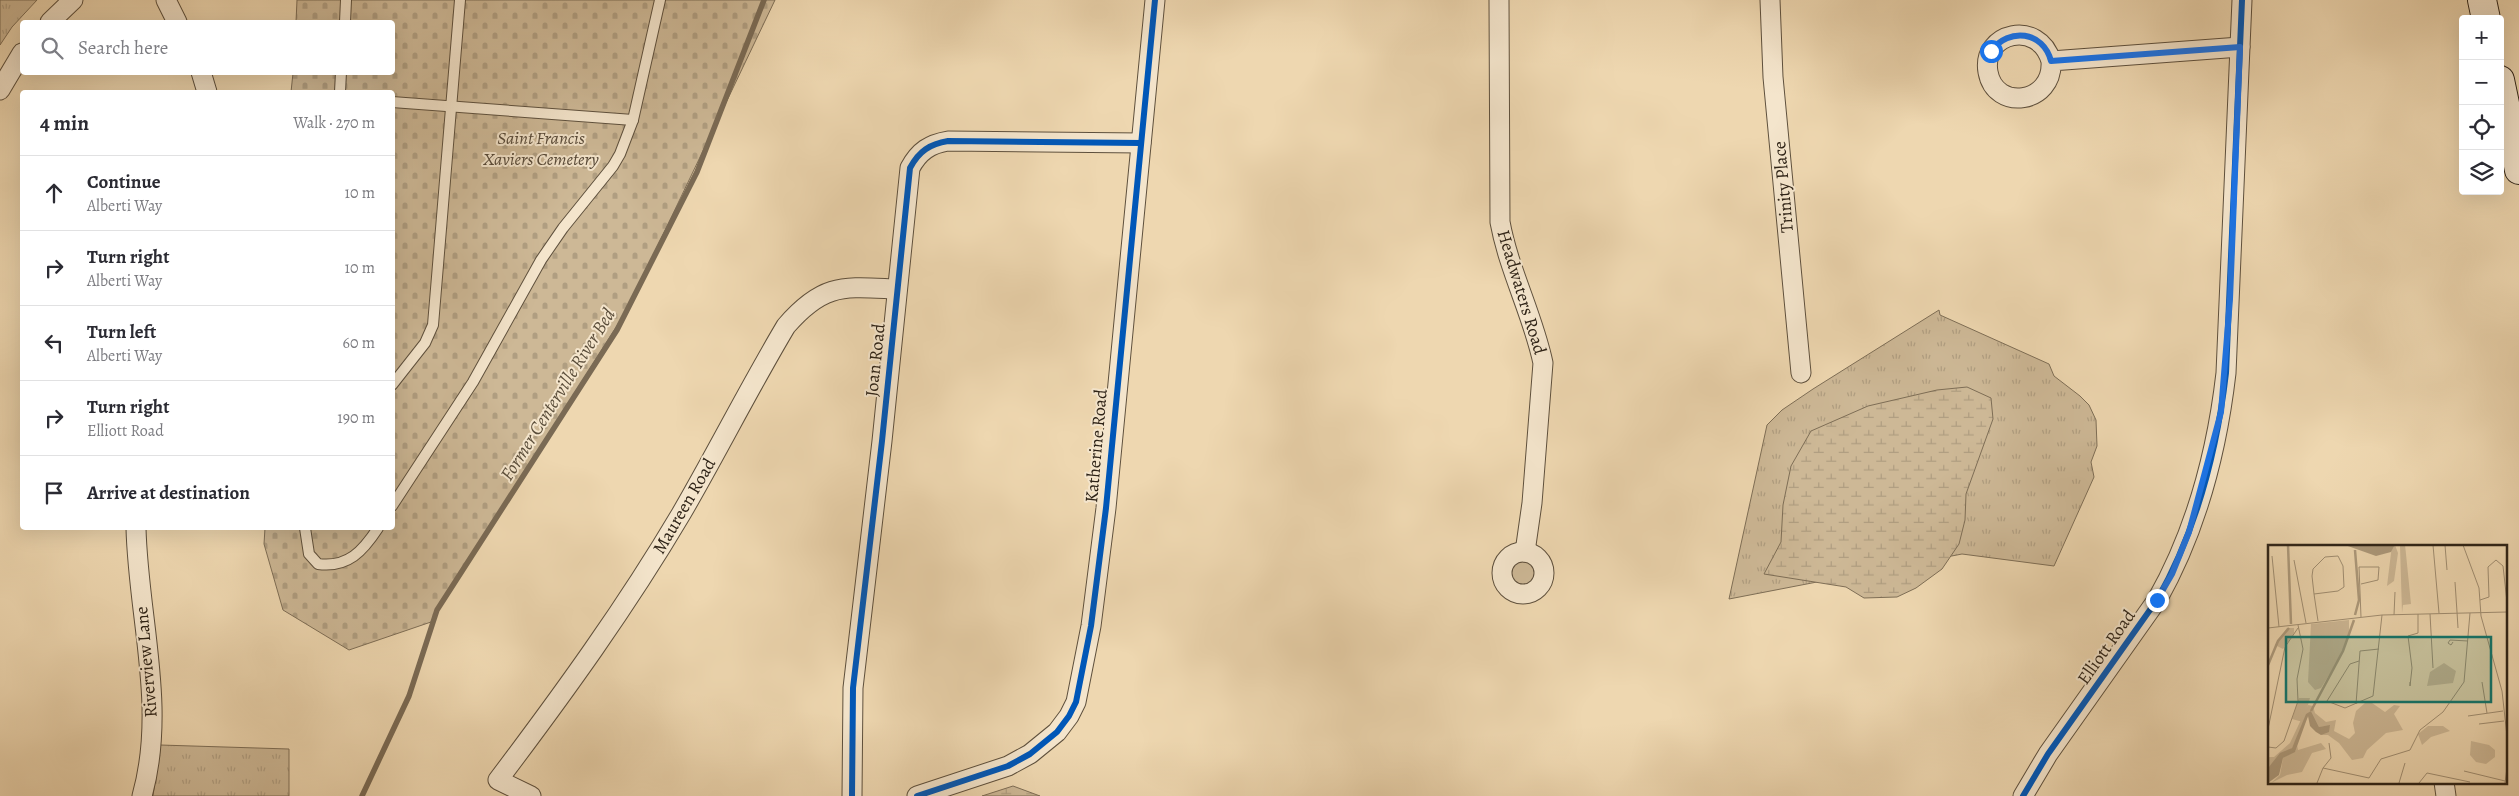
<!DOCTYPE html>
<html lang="en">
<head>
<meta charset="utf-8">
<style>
  body { margin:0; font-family:Alegreya,serif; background:#f7f7f7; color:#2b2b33 }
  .controls { position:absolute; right:15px; top:15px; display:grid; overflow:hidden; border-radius:5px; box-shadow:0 5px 20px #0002 }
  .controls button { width:45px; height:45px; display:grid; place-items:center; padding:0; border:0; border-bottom:1px solid #e1e1e2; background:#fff; color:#2b2b33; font:25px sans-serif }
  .stop { position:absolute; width:15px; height:15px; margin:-11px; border:4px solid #1a73e8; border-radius:50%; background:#fff }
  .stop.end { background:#1a73e8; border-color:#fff; box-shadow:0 1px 5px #0008 }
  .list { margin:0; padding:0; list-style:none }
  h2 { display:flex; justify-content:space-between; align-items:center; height:65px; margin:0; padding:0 20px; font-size:21px }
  h2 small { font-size:16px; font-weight:400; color:#7c7c81 }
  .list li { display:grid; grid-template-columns:32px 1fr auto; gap:15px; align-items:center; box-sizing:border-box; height:75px; padding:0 20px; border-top:1px solid #e1e1e2 }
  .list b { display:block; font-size:19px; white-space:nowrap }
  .list p { margin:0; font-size:16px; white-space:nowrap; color:#7c7c81 }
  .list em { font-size:16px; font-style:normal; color:#7c7c81 }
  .icon { flex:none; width:28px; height:28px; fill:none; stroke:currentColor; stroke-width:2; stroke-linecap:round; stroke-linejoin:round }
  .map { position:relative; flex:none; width:2519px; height:796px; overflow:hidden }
  .search { position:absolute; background:#fff; box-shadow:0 5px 20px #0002; left:20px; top:20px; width:375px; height:55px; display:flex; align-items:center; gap:12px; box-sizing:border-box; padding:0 18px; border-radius:5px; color:#7c7c81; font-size:19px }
  .panel { position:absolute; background:#fff; box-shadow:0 5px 20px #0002; left:20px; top:90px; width:375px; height:440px; border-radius:5px }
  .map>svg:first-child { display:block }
</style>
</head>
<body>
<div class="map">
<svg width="2519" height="796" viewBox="0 0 2519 796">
  <defs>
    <pattern id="grass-tufts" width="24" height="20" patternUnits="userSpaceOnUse" patternTransform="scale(1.25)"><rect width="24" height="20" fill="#cdb896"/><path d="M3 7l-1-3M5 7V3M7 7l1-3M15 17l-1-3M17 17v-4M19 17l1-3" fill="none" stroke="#b09e81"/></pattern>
    <pattern id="wetland-marsh" width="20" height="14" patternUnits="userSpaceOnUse" patternTransform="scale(1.25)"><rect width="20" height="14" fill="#cdb896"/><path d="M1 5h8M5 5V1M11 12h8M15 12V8" fill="none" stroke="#b09e81"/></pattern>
    <pattern id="cemetery-stones" width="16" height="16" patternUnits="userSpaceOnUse" patternTransform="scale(1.25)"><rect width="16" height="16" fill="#cdb896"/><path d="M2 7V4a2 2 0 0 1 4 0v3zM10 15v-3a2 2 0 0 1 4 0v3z" fill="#b09e81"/></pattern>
  </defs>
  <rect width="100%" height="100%" fill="#eed7b0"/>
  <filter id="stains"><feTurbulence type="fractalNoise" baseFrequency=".004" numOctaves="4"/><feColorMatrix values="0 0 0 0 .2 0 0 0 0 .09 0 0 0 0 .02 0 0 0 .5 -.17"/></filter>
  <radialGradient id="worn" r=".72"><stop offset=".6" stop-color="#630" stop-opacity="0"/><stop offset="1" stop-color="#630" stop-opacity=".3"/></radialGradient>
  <!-- grass -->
  <g fill="url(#grass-tufts)" stroke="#7e6e56">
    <path d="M0,0H37L12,27L0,45Z"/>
    <path d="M1939,310L1940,315L2049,364L2054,376L2080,396L2089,405L2096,420L2097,446L2091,462L2094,477L2054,566L1962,554L1729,599L1767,425L1782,410L1813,389Z"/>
    <path d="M160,745L289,749V796H153Z"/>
  </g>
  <!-- wetland -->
  <g fill="url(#wetland-marsh)" stroke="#7e6e56">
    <path d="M1967,387L1991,398L1993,419L1966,494L1965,520L1959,544L1942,569L1916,588L1897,597L1864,598L1846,587L1764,574L1781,542L1783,505L1791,466L1811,431L1868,406L1937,390Z"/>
    <path d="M1013,786L1040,796H982Z"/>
  </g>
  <!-- cemetery -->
  <path fill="url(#cemetery-stones)" stroke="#7e6e56" d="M297,0H775L628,308L431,622L349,650L283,610L264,544L265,528H392V92H291L293,73L392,72V22H296Z"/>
  <!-- garden -->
  <circle fill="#cdb896" stroke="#7e6e56" cx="1523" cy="573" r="14"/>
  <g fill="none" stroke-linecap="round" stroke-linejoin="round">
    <!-- stream -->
    <path stroke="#7a6a54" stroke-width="5.5" d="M362,796L409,696L437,610L617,330L697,172L764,0"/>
    <defs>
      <g id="lane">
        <path d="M345,22L346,0"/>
        <path d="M340,92L341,72"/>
        <path d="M392,102L633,120"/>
        <path d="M392,385L425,343L433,325L460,0"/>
        <path d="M392,506L473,382L541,260L563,228L613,166L620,154L633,120L660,0"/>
        <path d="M305,528L309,554L318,564C348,568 363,551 378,528"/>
      </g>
      <g id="street">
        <path d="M166,0L177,22"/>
        <path d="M1499,0L1500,222C1509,271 1533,315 1543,363L1532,503L1525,552"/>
        <path d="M1770,0L1773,77L1801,373"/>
        <path d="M50,22L73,0"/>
        <path d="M2051,61C2054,104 1995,112 1988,72C1981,32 2039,19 2051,61L2240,47"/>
        <path d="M201,72L207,92"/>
        <path d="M0,90L22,53"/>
        <path d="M136,528C138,617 167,707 142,796"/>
        <circle cx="1523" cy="573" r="21"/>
        <path d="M2444,782L2446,796"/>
        <path d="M531,796L498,780C563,694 626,607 681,514C717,452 749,388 786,326C824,282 844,287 897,289"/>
        <path d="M852,796L853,688L882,441L910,168C919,151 930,144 948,141L1141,143"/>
        <path d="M917,796L1008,766L1030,754L1057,732L1069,716L1076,702L1091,626L1106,508L1155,0"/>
        <path d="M2023,796L2048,754L2157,600C2196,531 2217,451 2226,373L2242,0"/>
      </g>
      <g id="secondary">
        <path d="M2482,0L2486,19"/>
        <path d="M2500,80L2519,170"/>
      </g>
    </defs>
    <!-- lane casing -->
    <use href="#lane" stroke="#5e503d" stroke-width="12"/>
    <!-- street casing -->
    <use href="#street" stroke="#5e503d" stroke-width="21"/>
    <!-- secondary casing -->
    <use href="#secondary" stroke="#2e2317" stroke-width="30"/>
    <!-- lane -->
    <use href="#lane" stroke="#f4e5cc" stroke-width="10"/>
    <!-- street -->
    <use href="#street" stroke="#f4e5cc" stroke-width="19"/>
    <!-- secondary -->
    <use href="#secondary" stroke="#f4e5cc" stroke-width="28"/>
    <defs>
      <g id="cycleway">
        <path d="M852,796L853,688L882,441L910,168C919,151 930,144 948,141L1141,143"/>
        <path d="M917,796L1008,766L1030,754L1057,732L1069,716L1076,702L1091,626L1106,508L1155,0"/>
        <path d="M2023,796L2048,754L2157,600C2196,531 2217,451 2226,373L2242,0"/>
      </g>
    </defs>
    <!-- cycleway casing -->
    <use href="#cycleway" stroke="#f4e5cc" stroke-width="9"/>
    <!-- cycleway -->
    <use href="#cycleway" stroke="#0057b8" stroke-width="6"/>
  </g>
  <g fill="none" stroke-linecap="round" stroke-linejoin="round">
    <!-- route -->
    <path stroke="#1a73e8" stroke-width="6" d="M1991,51C2009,27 2043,31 2051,61L2240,47L2230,299L2221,412L2189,532L2172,574L2157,600"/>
  </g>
  <g text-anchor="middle" stroke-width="4" stroke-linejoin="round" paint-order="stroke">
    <!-- park labels -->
    <g font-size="18" font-style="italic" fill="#564837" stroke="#f4e5cc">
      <text x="541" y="144">Saint Francis<tspan x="541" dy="21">Xaviers Cemetery</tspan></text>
    </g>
    <!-- street labels -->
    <g font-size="18" fill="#2e2317" stroke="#f4e5cc">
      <text transform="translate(1783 187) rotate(-95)" y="6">Trinity Place</text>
      <text transform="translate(1522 292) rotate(73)" y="6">Headwaters Road</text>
      <text transform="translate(875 360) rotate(-84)" y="6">Joan Road</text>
      <text transform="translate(1096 446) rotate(-85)" y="6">Katherine Road</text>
      <text transform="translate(684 506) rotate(-60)" y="6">Maureen Road</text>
      <text transform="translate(2106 647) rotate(-55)" y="6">Elliott Road</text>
      <text transform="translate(146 662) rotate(-95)" y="6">Riverview Lane</text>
    </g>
    <!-- water labels -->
    <g font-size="19" font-style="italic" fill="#5a4d3a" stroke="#f4e5cc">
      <text transform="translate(557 394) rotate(-58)" y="7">Former Centerville River Bed</text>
    </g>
  </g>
  <!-- overview -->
  <g transform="translate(2268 545)">
    <rect width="239" height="239" fill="#eed7b0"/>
    <path d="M124,0H127L130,8L126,36L119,41ZM132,0H137L138,9L143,59L135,60L134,68ZM19,83H26V88L15,104L7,100ZM176,118L188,126L185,138L159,141L162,127ZM31,153H42L35,177L24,174Z" fill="#cdb896"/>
    <path d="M176,124L180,126L176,139H162L166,127ZM97,158H104L117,167L126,160L132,161L126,169L135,185L118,188L99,205L95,213L84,215L71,198L60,190H53L62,181L51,182L43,166L24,203L9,213L0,223V212H6L22,198L40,160L45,161L47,168L58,177L68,175L66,186L81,194L87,188L85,178L88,166ZM160,181H175L182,186L163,192L154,200L150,189ZM203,196L221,200L227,205V212L218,219L208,217L202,210ZM53,198L58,204L44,208L34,227L19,230L3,238L12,230L15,213L28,205L29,200L30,205Z" fill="#cdb896"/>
    <path d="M81,75V92L69,117L53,143L47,145L40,137L43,79Z" fill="#cdb896"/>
    <path d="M77,0H126V1L123,7L108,11ZM43,166L51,182L62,180L61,187L53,190L48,187L42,181L40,171L27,207L15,213L11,230L0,238V223L12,208L24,203L38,169Z" fill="#ad9a7c"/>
    <path fill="none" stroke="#ad9a7c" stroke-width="2.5" d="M20,0L23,79M87,5L91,55L87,70M0,120L10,96L21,83M43,166L75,106L86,75"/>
    <path fill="none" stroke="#a18f73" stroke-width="1" d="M165,0L171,68M177,0L179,25M195,0L211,43L213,71L234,146L239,191M4,11L11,82M26,15L38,78M187,37L189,67M93,39L110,35L111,22H91L93,72M46,49L70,46L76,42L75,21L70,11L57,12L45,24L44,31L46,49L50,76M212,55L221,52L220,22L228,15L235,21L239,57M189,67L190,83M162,69L165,123M126,70L127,47M0,83L114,70L239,67M185,97L183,100L180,98L182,95L200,96M91,116L82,119L59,156L77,163L105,151L114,70M142,137V141L144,123L140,91L150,88V69M214,137L219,168M88,159L92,106L111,104M200,171L235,166M211,179L236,176M0,184L17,102L30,83M0,202L8,203L16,196L30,156L29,134L35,104L30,80M55,223L63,213L61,198M196,226L237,236M49,238L55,223L101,233L113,214L142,205L152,185L175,167L196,137L202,68M131,238L137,218M151,238L159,228L202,237M237,238L239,223"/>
    <path fill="#0f766e" fill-opacity="0.15" stroke="#0f766e" stroke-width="2.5" d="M18,92H223V157H18Z"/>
    <rect width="239" height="239" fill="none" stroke="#2e2317" stroke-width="2.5"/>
  </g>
  <rect width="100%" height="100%" filter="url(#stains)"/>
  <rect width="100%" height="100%" fill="url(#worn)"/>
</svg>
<div class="controls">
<button>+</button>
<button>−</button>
<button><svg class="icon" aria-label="locate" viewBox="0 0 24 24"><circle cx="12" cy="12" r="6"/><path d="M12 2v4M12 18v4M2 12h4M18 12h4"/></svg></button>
<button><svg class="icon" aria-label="layers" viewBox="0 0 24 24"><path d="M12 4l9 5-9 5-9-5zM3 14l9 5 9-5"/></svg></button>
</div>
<div class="stop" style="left:1991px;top:51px"></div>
<div class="stop end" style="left:2157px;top:600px"></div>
<div class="search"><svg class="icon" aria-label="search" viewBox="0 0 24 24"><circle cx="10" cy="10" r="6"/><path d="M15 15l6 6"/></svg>Search here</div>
<section class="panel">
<h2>4 min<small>Walk · 270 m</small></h2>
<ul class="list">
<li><svg class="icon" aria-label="ahead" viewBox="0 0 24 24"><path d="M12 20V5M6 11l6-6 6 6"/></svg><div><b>Continue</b><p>Alberti Way</p></div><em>10 m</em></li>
<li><svg class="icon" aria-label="right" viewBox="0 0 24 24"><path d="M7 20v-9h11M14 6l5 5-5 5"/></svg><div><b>Turn right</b><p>Alberti Way</p></div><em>10 m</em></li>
<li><svg class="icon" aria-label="left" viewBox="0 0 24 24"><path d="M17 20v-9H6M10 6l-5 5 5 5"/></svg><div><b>Turn left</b><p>Alberti Way</p></div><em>60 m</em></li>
<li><svg class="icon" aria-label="right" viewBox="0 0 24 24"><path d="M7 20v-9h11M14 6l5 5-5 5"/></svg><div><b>Turn right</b><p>Elliott Road</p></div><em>190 m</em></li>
<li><svg class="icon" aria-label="arrive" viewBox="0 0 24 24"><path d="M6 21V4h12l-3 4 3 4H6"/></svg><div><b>Arrive at destination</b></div></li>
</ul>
</section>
</div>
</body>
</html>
